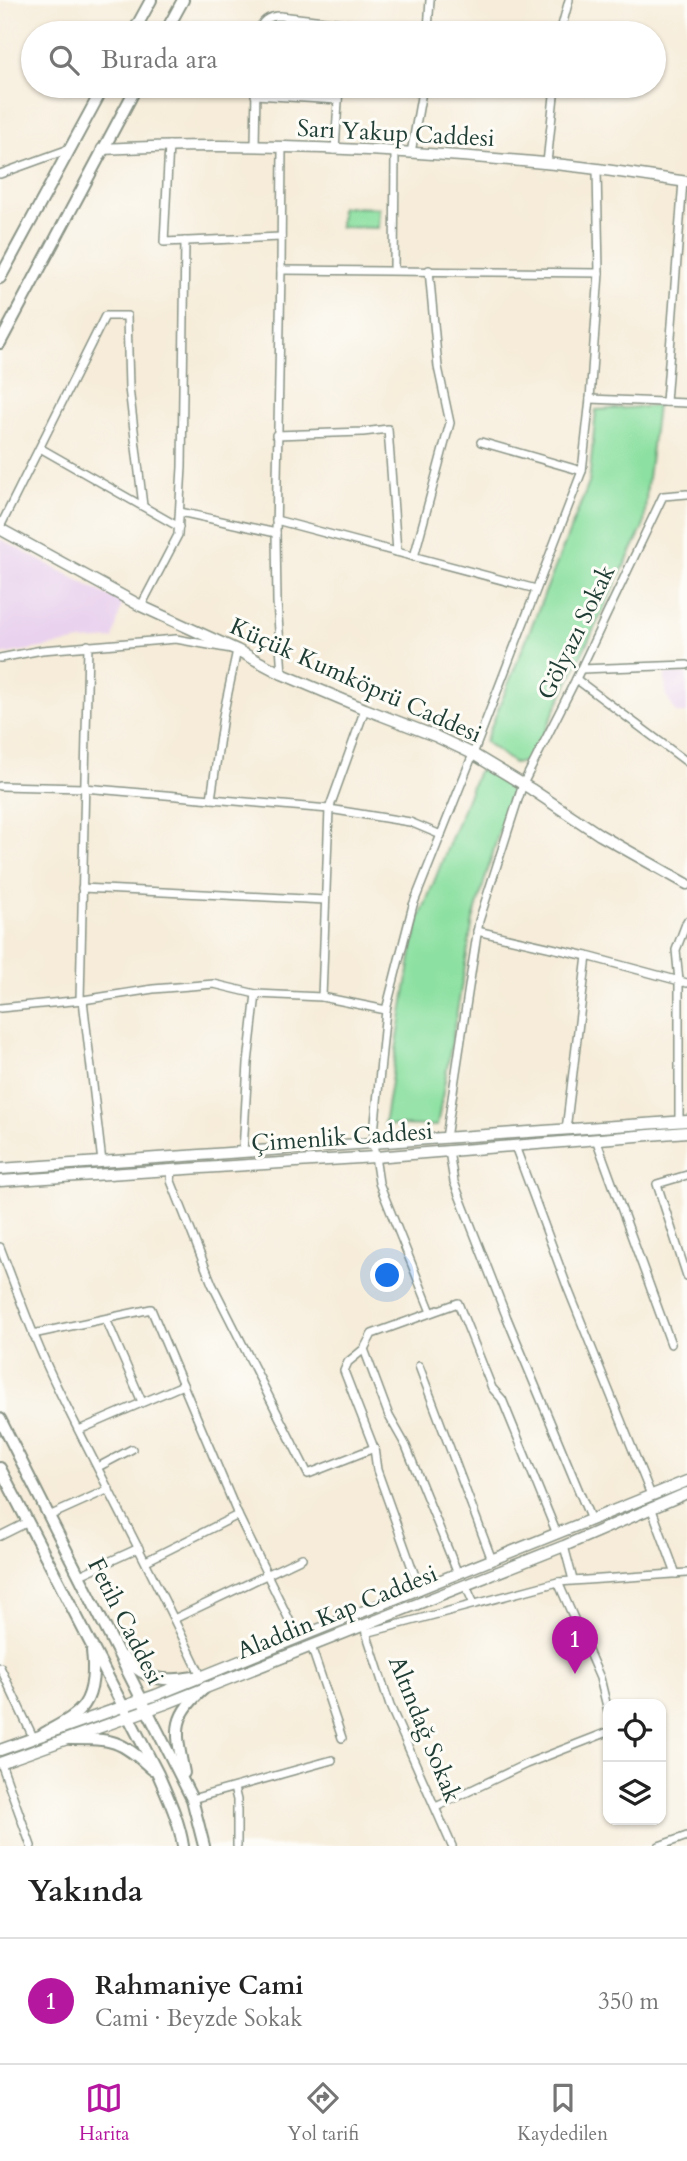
<!DOCTYPE html>
<html lang="tr">
<head>
<meta charset="utf-8">
<style>
  body { margin:0; font-family:Cardo,serif; background:#f6f6f6; color:#222 }
  .controls { position:absolute; right:21px; bottom:21px; display:grid; overflow:hidden; border-radius:14px; box-shadow:0 2px 5px #0004 }
  .controls button { width:63px; height:63px; display:grid; place-items:center; padding:0; border:0; border-bottom:2px solid #e0e0e0; background:#fff; color:#222; font:35px sans-serif }
  .you { position:absolute; left:388px; top:1276px; width:24px; height:24px; margin:-18px; border:5px solid #fff; border-radius:50%; background:#1a73e8; box-shadow:0 0 0 10px #1a73e833 }
  .badge { display:grid; place-items:center; width:46px; height:46px; border-radius:50%; background:#b5179e; color:#fff; font-size:23px; font-weight:700 }
  .pin { position:absolute; translate:-50% -58px; filter:drop-shadow(0 2px 4px #0008) }
  .pin::after { content:''; position:absolute; top:37px; width:24px; height:21px; background:inherit; clip-path:polygon(0 0,100% 0,50% 100%) }
  .list { margin:0; padding:0; list-style:none }
  h2 { display:flex; justify-content:space-between; align-items:center; height:91px; margin:0; padding:0 28px; font-size:30px }
  h2 small { font-size:23px; font-weight:400; color:#767676 }
  .list li { display:grid; grid-template-columns:46px 1fr auto; gap:21px; align-items:center; box-sizing:border-box; height:126px; padding:0 28px; border-top:2px solid #e0e0e0 }
  .list b { display:block; font-size:26px; white-space:nowrap }
  .list p { margin:0; font-size:23px; white-space:nowrap; color:#767676 }
  .list em { font-size:23px; font-style:normal; color:#767676 }
  .icon { flex:none; width:38px; height:38px; fill:none; stroke:currentColor; stroke-width:2; stroke-linecap:round; stroke-linejoin:round }
  .map { position:relative; flex:none; width:687px; height:1846px; overflow:hidden }
  .search { position:absolute; background:#fff; box-shadow:0 2px 5px #0004; left:21px; right:21px; top:21px; height:77px; display:flex; align-items:center; gap:18px; box-sizing:border-box; padding:0 24px; border-radius:38px; color:#767676; font-size:26px }
  .sheet { height:217px; background:#fff }
  nav { display:flex; justify-content:space-around; align-items:center; box-sizing:border-box; height:98px; border-top:2px solid #e0e0e0; background:#fff; font-size:19px; color:#767676 }
  nav a { display:grid; justify-items:center; gap:4px }
  nav .on { color:#b5179e }
  .map>svg:first-child { display:block }
</style>
</head>
<body>
<div class="map">
<svg width="687" height="1846" viewBox="0 0 687 1846">
  <rect width="100%" height="100%" fill="#fdfcf7"/>
  <filter id="ink" filterUnits="userSpaceOnUse"><feTurbulence type="fractalNoise" baseFrequency=".0143" numOctaves="2"/><feDisplacementMap in="SourceGraphic" scale="14" xChannelSelector="R" yChannelSelector="G"/><feConvolveMatrix kernelMatrix="1 2 1 2 8 2 1 2 1" color-interpolation-filters="sRGB"/></filter>
  <filter id="wash" filterUnits="userSpaceOnUse"><feTurbulence type="fractalNoise" baseFrequency=".00686" numOctaves="4" result="noise"/><feDisplacementMap in="SourceGraphic" scale="28" xChannelSelector="R" yChannelSelector="G"/><feGaussianBlur stdDeviation="1.57" result="paint"/><feColorMatrix in="noise" values="0 0 0 0 0 0 0 0 0 0 0 0 0 0 0 0 0 1.4 0 .05"/><feComposite in="paint" operator="in"/></filter>
  <g filter="url(#wash)">
    <rect width="100%" height="100%" fill="#f6ecd9"/>
    <!-- built -->
    <g fill="#e9d2ee">
      <path d="M0,539L122,603L113,639L81,641L0,655Z"/>
      <path d="M665,674H687V713H676L666,696Z"/>
    </g>
    <!-- green -->
    <g fill="#8ce0a1" stroke="#568e6a" stroke-width="2">
      <path d="M341,207L379,208L378,228L340,227Z"/>
      <path d="M657,406L647,486L644,525L531,760L515,764L485,742L589,483L596,410Z"/>
      <path d="M484,769L512,788L473,920L437,1126L384,1125L413,945L420,917L478,771Z"/>
    </g>
  </g>
  <g filter="url(#ink)">
    <g fill="none" stroke-linecap="round" stroke-linejoin="round">
      <defs>
        <g id="street">
          <path d="M428,30L430,0"/>
          <path d="M259,33C260,21 269,16 280,16L359,25L428,30L427,33"/>
          <path d="M560,33L569,0"/>
          <path d="M255,95L338,100"/>
          <path d="M169,145L164,242L281,237"/>
          <path d="M255,147L256,86"/>
          <path d="M282,148L281,270L276,533L277,602L282,674"/>
          <path d="M335,150L339,86"/>
          <path d="M411,153L423,86"/>
          <path d="M547,163L555,86"/>
          <path d="M0,174L69,149"/>
          <path d="M394,269L395,153"/>
          <path d="M281,270L599,273"/>
          <path d="M590,399L687,403"/>
          <path d="M666,402L683,181"/>
          <path d="M276,435L363,432L388,429L397,552"/>
          <path d="M481,442L582,471"/>
          <path d="M40,448L179,527"/>
          <path d="M180,512L276,533"/>
          <path d="M276,520L536,589"/>
          <path d="M0,527L105,316H127L129,388L143,506"/>
          <path d="M414,557L450,423L438,367L429,270"/>
          <path d="M141,606L178,535L182,467L185,241"/>
          <path d="M0,658L42,650L176,639L237,650L223,716L211,799"/>
          <path d="M581,669L687,665"/>
          <path d="M576,679L687,762"/>
          <path d="M0,786L84,788L329,809L410,822L441,835"/>
          <path d="M82,888L325,900"/>
          <path d="M477,931L587,956L687,983"/>
          <path d="M322,997L329,809L365,709"/>
          <path d="M80,1000L88,645"/>
          <path d="M83,1000L102,1162"/>
          <path d="M0,1008L83,1000L153,989L214,984L256,994L322,997L386,1010"/>
          <path d="M679,1122V981L676,950L687,921"/>
          <path d="M566,1130L587,956"/>
          <path d="M446,1138L479,921L523,784L576,679L663,496L687,494"/>
          <path d="M596,1139L671,1344"/>
          <path d="M515,1146L568,1289L651,1495"/>
          <path d="M449,1151L454,1182L507,1318L591,1520"/>
          <path d="M243,1152L248,1063L256,994"/>
          <path d="M172,1170L171,1181L212,1284L308,1474L374,1448"/>
          <path d="M687,1175L657,1184L687,1276"/>
          <path d="M0,1247C19,1297 37,1347 61,1395C107,1489 157,1581 201,1676"/>
          <path d="M431,1312L379,1183L373,1143L386,1010L413,905L473,754L582,471L590,399L599,273L597,170"/>
          <path d="M106,1319L142,1402"/>
          <path d="M33,1334L151,1309L238,1515L298,1638"/>
          <path d="M364,1349L389,1416L406,1446L458,1574"/>
          <path d="M419,1366L492,1560"/>
          <path d="M79,1430L183,1385"/>
          <path d="M98,1467L132,1449"/>
          <path d="M651,1507L676,1574"/>
          <path d="M49,1516L109,1489"/>
          <path d="M0,1536L28,1522"/>
          <path d="M564,1546L573,1580"/>
          <path d="M146,1561L238,1515"/>
          <path d="M80,1575L139,1548"/>
          <path d="M558,1582L600,1678L608,1711"/>
          <path d="M465,1584L474,1604"/>
          <path d="M420,1590L377,1470L374,1448L344,1371L348,1362L364,1349L372,1334L458,1303L492,1388L502,1399L557,1534"/>
          <path d="M174,1619L302,1558"/>
          <path d="M365,1629L390,1706L452,1846"/>
          <path d="M366,1633L558,1582L687,1573"/>
          <path d="M311,1646L342,1738"/>
          <path d="M0,1667L33,1737"/>
          <path d="M1,1763L31,1846"/>
          <path d="M234,1788L237,1800V1846"/>
          <path d="M192,1799L332,1760"/>
          <path d="M436,1807L526,1764L608,1732"/>
          <path d="M659,1846L687,1836"/>
        </g>
        <g id="secondary">
          <path d="M102,149C249,141 398,150 544,163C592,167 640,175 687,182"/>
          <path d="M0,529L141,606L237,650L282,674L365,709L435,736L473,754L531,789L600,835L687,884"/>
          <path d="M0,1169L687,1121"/>
          <path d="M0,1181L375,1157L687,1132"/>
          <path d="M0,1750L156,1695L687,1481"/>
          <path d="M0,1763L165,1704L564,1546L687,1493"/>
        </g>
        <g id="primary">
          <path d="M133,33L151,0"/>
          <path d="M165,33L183,0"/>
          <path d="M0,278L104,86"/>
          <path d="M0,343L137,86"/>
          <path d="M0,1419L192,1799L204,1846"/>
          <path d="M0,1468L158,1774C168,1797 179,1820 183,1846"/>
          <path d="M124,1657C149,1684 167,1681 201,1676"/>
          <path d="M43,1734C56,1726 75,1718 84,1705C94,1691 94,1667 92,1651"/>
          <path d="M70,1739C113,1739 119,1739 152,1769"/>
          <path d="M184,1773C176,1732 170,1717 206,1687"/>
        </g>
      </defs>
      <!-- street casing -->
      <use href="#street" stroke="#8a9486" stroke-width="10"/>
      <!-- secondary casing -->
      <use href="#secondary" stroke="#8a9486" stroke-width="13"/>
      <!-- primary casing -->
      <use href="#primary" stroke="#8a9486" stroke-width="14"/>
      <!-- street -->
      <use href="#street" stroke="#fff" stroke-width="7"/>
      <!-- secondary -->
      <use href="#secondary" stroke="#fff" stroke-width="10"/>
      <!-- primary -->
      <use href="#primary" stroke="#fff" stroke-width="10"/>
    </g>
  </g>
  <g text-anchor="middle" stroke-width="6" stroke-linejoin="round" paint-order="stroke">
    <!-- street labels -->
    <g font-size="24" fill="#1f3d34" stroke="#fdfcf7">
      <text transform="translate(396 133) rotate(3)" y="8">Sarı Yakup Caddesi</text>
      <text transform="translate(576 632) rotate(-64)" y="8">Gölyazı Sokak</text>
      <text transform="translate(356 680) rotate(24)" y="8">Küçük Kumköprü Caddesi</text>
      <text transform="translate(342 1137) rotate(-4)" y="8">Çimenlik Caddesi</text>
      <text transform="translate(337 1612) rotate(-22)" y="8">Aladdin Kap Caddesi</text>
      <text transform="translate(126 1621) rotate(63)" y="8">Fetih Caddesi</text>
      <text transform="translate(425 1729) rotate(68)" y="8">Altındağ Sokak</text>
    </g>
  </g>
</svg>
<div class="controls">
<button><svg class="icon" aria-label="locate" viewBox="0 0 24 24"><circle cx="12" cy="12" r="6"/><path d="M12 2v4M12 18v4M2 12h4M18 12h4"/></svg></button>
<button><svg class="icon" aria-label="layers" viewBox="0 0 24 24"><path d="M12 4l9 5-9 5-9-5zM3 14l9 5 9-5"/></svg></button>
</div>
<div class="you"></div>
<div class="pin badge" style="left:575px;top:1674px">1</div>
<div class="search"><svg class="icon" aria-label="search" viewBox="0 0 24 24"><circle cx="10" cy="10" r="6"/><path d="M15 15l6 6"/></svg>Burada ara</div>
</div>
<section class="sheet">
<h2>Yakında<small></small></h2>
<ul class="list">
<li><span class="badge">1</span><div><b>Rahmaniye Cami</b><p>Cami · Beyzde Sokak</p></div><em>350 m</em></li>
</ul>
</section>
<nav>
<a class="on"><svg class="icon" aria-label="map" viewBox="0 0 24 24"><path d="M3 6l6-2 6 2 6-2v14l-6 2-6-2-6 2zM9 4v14M15 6v14"/></svg>Harita</a>
<a><svg class="icon" aria-label="directions" viewBox="0 0 24 24"><path d="M12 3l9 9-9 9-9-9zM9 14v-3h6M13 9l2 2-2 2"/></svg>Yol tarifi</a>
<a><svg class="icon" aria-label="saved" viewBox="0 0 24 24"><path d="M7 4h10v16l-5-4-5 4z"/></svg>Kaydedilen</a>
</nav>
</body>
</html>
